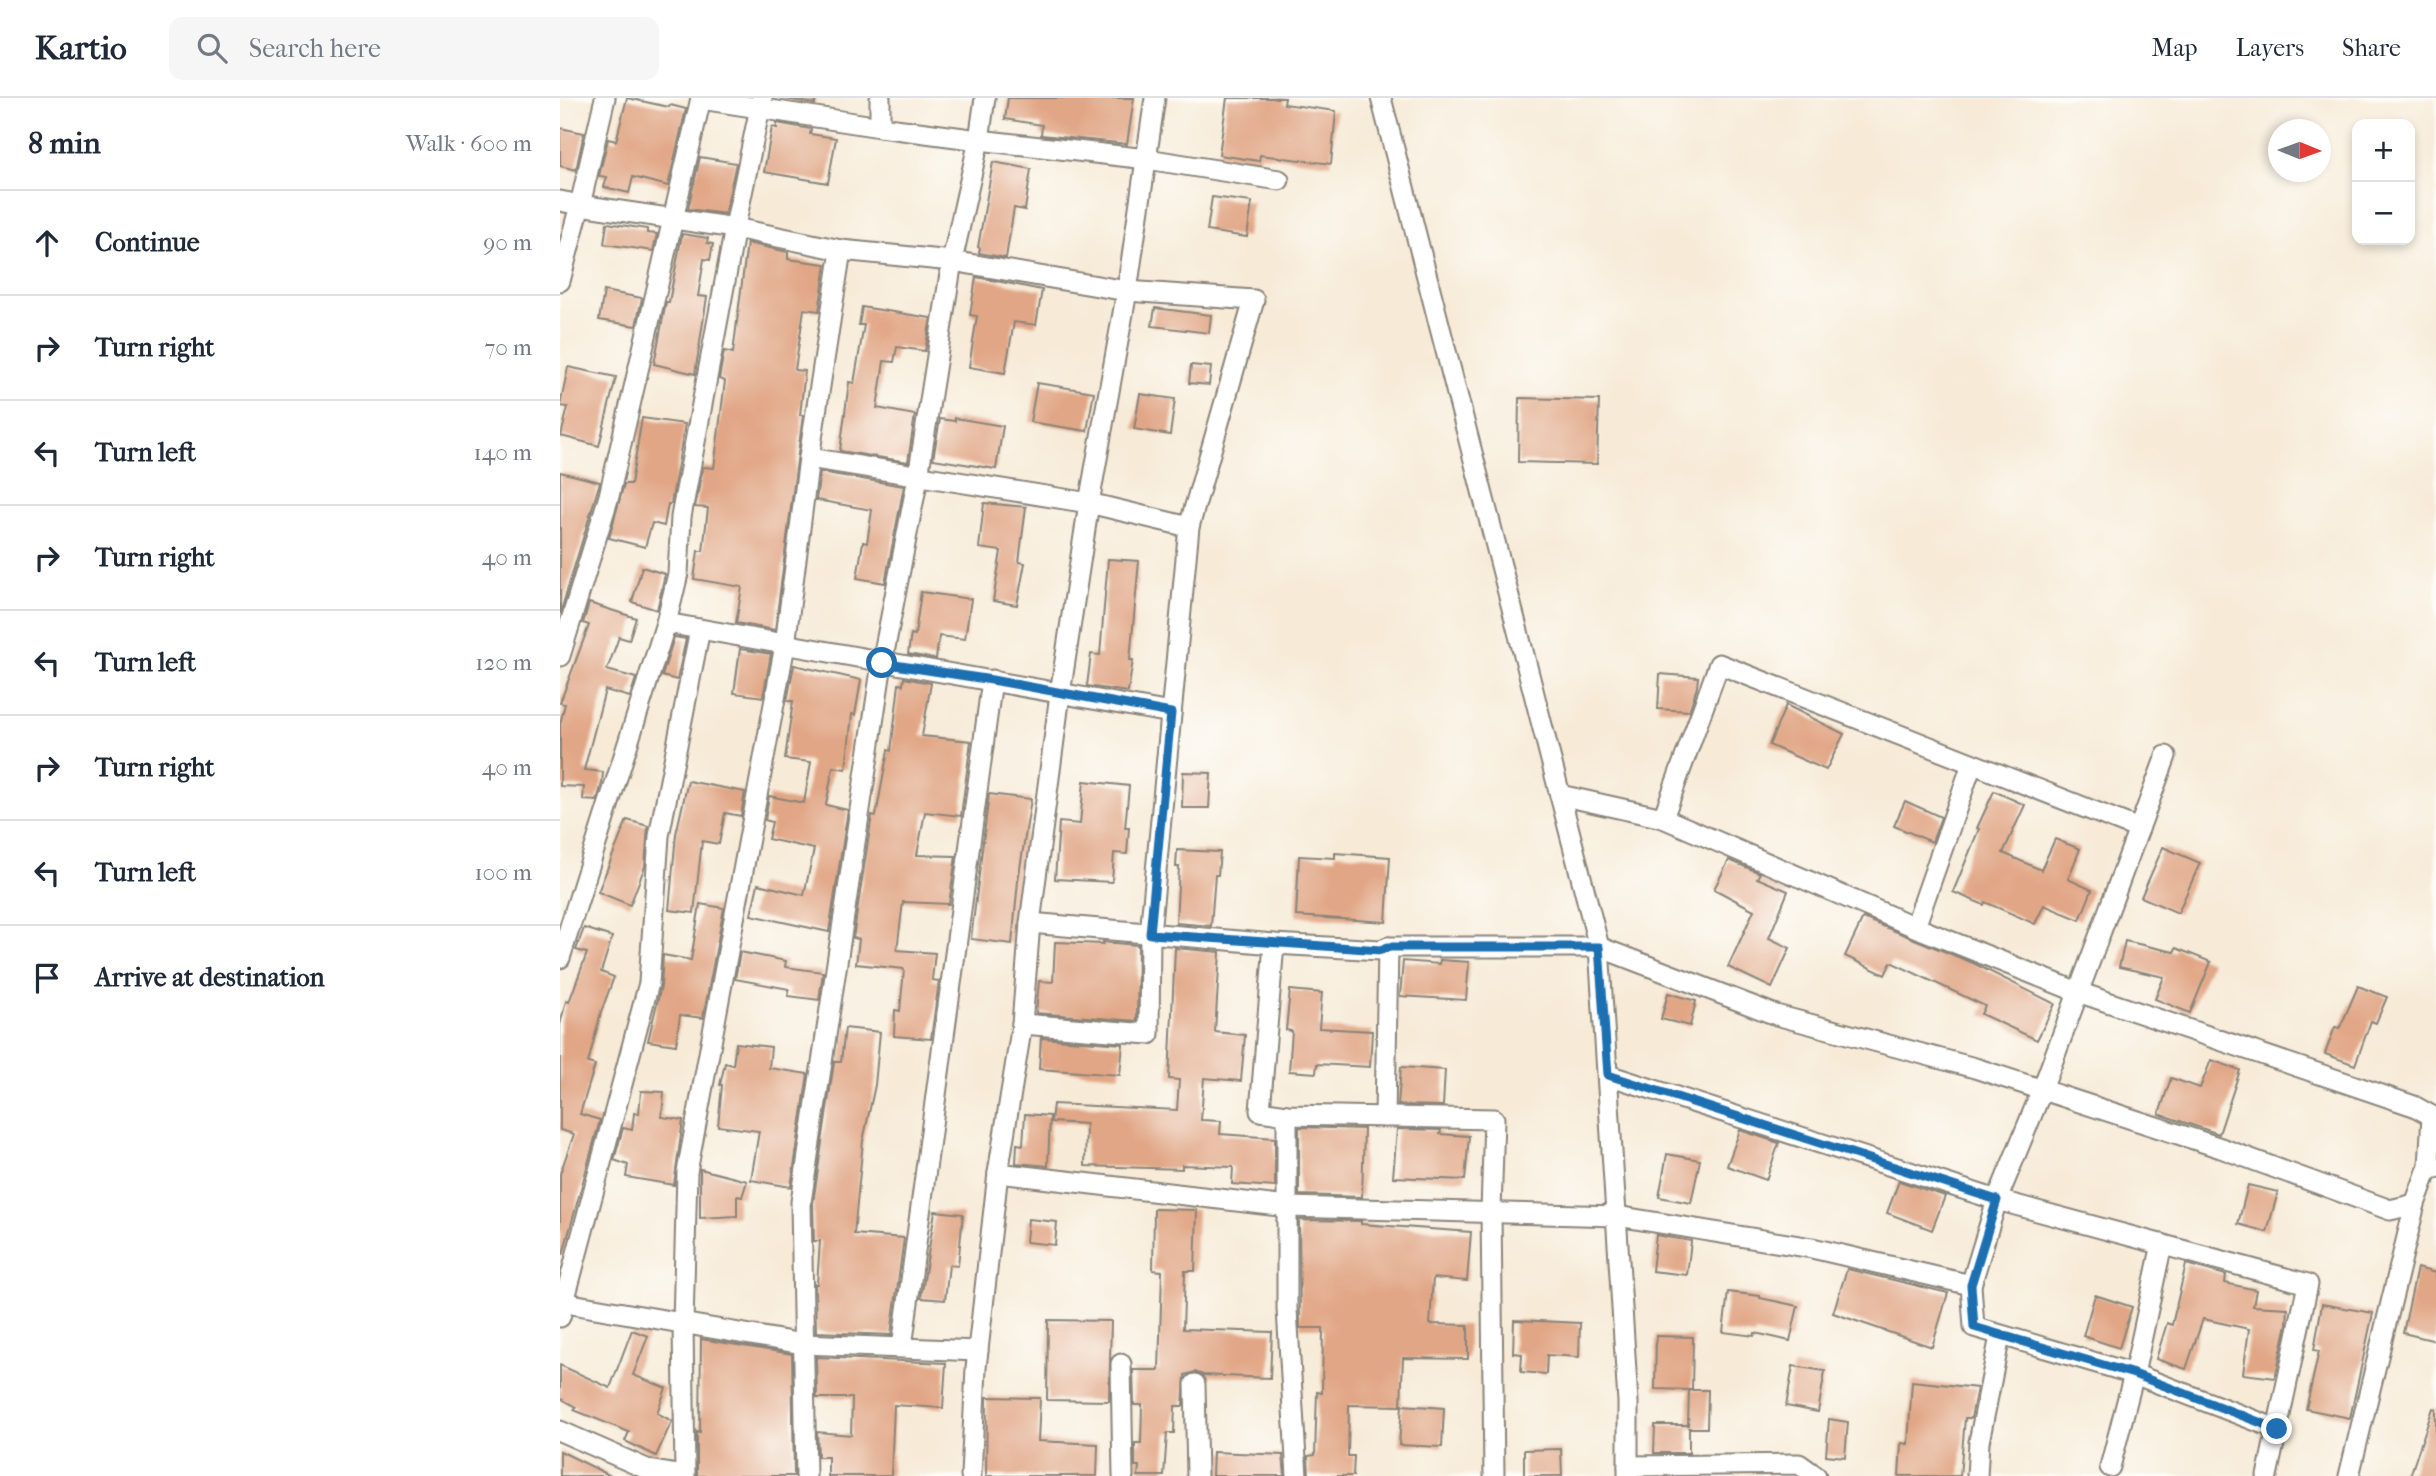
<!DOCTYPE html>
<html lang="en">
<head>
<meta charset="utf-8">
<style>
  body { margin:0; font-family:"IM FELL French Canon",serif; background:#f6f6f7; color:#1f2937 }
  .controls { position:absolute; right:21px; top:21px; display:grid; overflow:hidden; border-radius:14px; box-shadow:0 4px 10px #0003 }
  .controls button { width:63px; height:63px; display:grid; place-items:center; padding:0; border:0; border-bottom:2px solid #e0e1e3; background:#fff; color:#1f2937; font:35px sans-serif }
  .compass { position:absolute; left:1708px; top:21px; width:63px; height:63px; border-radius:50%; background:#fff; box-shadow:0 4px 10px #0003; rotate:91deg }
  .stop { position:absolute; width:21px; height:21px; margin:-16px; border:5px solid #1f6fb2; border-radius:50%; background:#fff }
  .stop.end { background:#1f6fb2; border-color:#fff; box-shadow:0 2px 7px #0008 }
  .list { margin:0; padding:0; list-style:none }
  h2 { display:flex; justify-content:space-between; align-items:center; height:91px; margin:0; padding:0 28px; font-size:30px }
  h2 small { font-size:23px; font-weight:400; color:#747a83 }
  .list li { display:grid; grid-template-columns:46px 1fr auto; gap:21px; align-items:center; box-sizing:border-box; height:105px; padding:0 28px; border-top:2px solid #e0e1e3 }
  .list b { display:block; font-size:26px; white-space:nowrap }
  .list em { font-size:23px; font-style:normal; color:#747a83 }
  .icon { flex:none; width:38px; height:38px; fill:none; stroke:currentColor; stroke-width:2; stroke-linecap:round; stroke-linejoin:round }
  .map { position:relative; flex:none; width:1876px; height:1378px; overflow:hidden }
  header { display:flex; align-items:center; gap:42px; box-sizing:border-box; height:98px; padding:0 35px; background:#fff; border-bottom:2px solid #e0e1e3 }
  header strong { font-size:33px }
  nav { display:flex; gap:38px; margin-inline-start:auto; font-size:24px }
  .search { width:490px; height:63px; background:#f6f6f7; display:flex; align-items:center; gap:18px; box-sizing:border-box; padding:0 24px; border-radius:14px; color:#747a83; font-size:26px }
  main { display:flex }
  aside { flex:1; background:#fff }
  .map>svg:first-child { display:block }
</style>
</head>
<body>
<header>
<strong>Kartio</strong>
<div class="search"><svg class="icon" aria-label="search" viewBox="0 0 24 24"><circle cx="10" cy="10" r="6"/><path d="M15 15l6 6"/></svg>Search here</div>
<nav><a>Map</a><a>Layers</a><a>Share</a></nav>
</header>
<main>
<aside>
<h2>8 min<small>Walk · 600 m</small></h2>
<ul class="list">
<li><svg class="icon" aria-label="ahead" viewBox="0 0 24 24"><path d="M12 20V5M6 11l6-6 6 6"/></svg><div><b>Continue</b></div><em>90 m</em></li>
<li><svg class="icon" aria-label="right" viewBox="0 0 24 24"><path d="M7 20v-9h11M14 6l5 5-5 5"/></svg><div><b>Turn right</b></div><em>70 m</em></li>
<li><svg class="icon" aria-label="left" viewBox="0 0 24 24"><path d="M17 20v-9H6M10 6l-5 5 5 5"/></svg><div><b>Turn left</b></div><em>140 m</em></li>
<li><svg class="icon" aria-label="right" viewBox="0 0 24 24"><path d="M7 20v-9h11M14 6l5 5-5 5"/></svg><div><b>Turn right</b></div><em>40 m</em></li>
<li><svg class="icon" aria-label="left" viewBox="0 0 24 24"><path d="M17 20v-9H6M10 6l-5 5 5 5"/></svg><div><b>Turn left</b></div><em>120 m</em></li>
<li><svg class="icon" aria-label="right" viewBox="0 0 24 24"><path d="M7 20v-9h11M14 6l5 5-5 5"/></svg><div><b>Turn right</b></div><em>40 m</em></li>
<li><svg class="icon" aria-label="left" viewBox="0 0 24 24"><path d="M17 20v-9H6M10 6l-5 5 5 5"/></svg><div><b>Turn left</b></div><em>100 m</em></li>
<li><svg class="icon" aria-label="arrive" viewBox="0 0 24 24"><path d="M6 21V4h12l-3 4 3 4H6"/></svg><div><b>Arrive at destination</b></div></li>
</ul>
</aside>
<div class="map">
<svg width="1876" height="1378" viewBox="0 0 1876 1378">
  <rect width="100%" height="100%" fill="#fdfcf7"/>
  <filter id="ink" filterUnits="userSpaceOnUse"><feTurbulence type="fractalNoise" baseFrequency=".0143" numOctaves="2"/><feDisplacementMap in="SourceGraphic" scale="14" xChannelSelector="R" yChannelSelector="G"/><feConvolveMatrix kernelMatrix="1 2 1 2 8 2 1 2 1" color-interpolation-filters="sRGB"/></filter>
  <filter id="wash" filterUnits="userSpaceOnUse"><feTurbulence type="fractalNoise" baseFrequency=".00686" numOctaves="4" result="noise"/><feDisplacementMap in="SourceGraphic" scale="28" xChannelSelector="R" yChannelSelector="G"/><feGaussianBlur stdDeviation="1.57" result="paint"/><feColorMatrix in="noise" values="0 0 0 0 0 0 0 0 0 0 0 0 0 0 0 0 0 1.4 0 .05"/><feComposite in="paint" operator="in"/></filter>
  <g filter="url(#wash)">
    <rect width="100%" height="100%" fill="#f7ebd8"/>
    <g id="blocks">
      <!-- building -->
      <g fill="#e1a685">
        <path d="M67,0L109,9L110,7L126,11L108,88L73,79L69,95L44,89L47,79L39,78L48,41L56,43Z"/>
        <path d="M221,0H256L255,6Z"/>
        <path d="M448,0H574L567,46L481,37L482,27L445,21Z"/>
        <path d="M667,0H725L724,6L776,13L771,66L700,57L699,63L659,57Z"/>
        <path d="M217,25L251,31L250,36L276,40L268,85L204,74L212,29L217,30Z"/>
        <path d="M0,30L24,35L16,72L0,68Z"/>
        <path d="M140,59L176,65L165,116L128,111Z"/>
        <path d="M433,64L471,71L465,112L454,110L446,160L419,155L420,150L418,149Z"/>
        <path d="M652,99L692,104L687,139L647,133Z"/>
        <path d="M47,125L87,131V135L97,136L93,153L44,146Z"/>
        <path d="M122,136L148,140L147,145L153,146L150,162L144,161L138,198L147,199L135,276L94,266L106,204H109Z"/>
        <path d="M187,145L228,154V161L266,166L259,213L244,211L235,272L245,273L240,317H243L215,532L176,525L182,489L134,481L138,453H143L148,410L135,409L143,369L154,370L165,283L159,281L164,253L173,255Z"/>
        <path d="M416,179L482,192L476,227L454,224L445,275L409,269L417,218L410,217Z"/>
        <path d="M44,193L82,200L76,228L39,222Z"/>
        <path d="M302,209L371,220L365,253L337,249L334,264L324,263L317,310L355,317L348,364L280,353L289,284L294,285L304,227H299Z"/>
        <path d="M595,210L651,217L649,235L592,228Z"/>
        <path d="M631,267L651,269L649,287L629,285Z"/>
        <path d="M8,269L56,279L39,348L1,338L8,309L0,308Z"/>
        <path d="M477,285L534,294L527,333L470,324Z"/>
        <path d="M580,296L615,301L610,337L574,331Z"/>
        <path d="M959,300L1039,302L1037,366L958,364Z"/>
        <path d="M82,320L125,326L111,406H108L104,428L92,425L85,449L49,440L64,386H71Z"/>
        <path d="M395,320L443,328L436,371L373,361L380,321L395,323Z"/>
        <path d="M0,374L40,384L0,516Z"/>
        <path d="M260,374L344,388L325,485L297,480L303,444L307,445L312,412L256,402Z"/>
        <path d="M424,405L466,409L459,464L465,465L457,507L433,503L441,453L419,450Z"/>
        <path d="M548,461L579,463L570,562H573L568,594L527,588L531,556L540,557Z"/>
        <path d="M82,469L105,476L97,512L72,504Z"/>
        <path d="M361,494L411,501L405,541L379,538L376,561L348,556L351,536L355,537Z"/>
        <path d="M29,505L76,520L69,542L59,539L47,572L76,580L70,599L45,592L24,672L43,674L42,685L37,703L23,702L24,689L0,688V626L5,606L0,605L29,527L23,525Z"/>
        <path d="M114,539L126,541L117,582L102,578Z"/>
        <path d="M180,551L211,556L203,599L174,595Z"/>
        <path d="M234,567L301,582L295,617L292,616L286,671L273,669L266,707L288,712L269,834L191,817L198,786L244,797L254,751L208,741L212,724L205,722L209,698L244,705L251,664L225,661L233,603H227Z"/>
        <path d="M1100,576L1138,579L1137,589L1129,613L1098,611Z"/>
        <path d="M344,580L371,585L362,638L411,643L401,718L365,714L357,757L396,758L389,806L343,804L337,852L375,855L372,882L379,883L371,941L334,938L335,912L340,913L344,871L296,866L299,841L293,840L312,717L316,718L328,652L331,653L339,586L343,587Z"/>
        <path d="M1226,607L1284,636L1266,672L1209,647Z"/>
        <path d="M623,674L651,675L649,710H622Z"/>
        <path d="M128,683L185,694L181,718L165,715L159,746L142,743L134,815L109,812L116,736Z"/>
        <path d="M524,683L569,688L565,730H569L567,756L554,755L552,784L495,781L499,724L520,726Z"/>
        <path d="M1434,693L1465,707L1443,755L1481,772L1495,741L1520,751L1508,781L1532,792L1520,822L1484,807L1475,826L1425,804L1424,807L1393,794L1419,731L1417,730Z"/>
        <path d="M429,696L471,701L458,783L452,846L411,841Z"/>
        <path d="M1345,703L1381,719L1372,744L1334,728Z"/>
        <path d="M67,722L88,728L85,768L70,807L38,794Z"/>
        <path d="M1603,749L1640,765L1618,815L1581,799Z"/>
        <path d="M617,752L660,754L658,777H655L651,828L616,825L619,769H616Z"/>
        <path d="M775,755L830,759L826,824L736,818L739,758L775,760Z"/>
        <path d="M1169,762L1200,775L1197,780L1228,793L1209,840L1230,850L1212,890L1168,869L1194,812L1154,791Z"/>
        <path d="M140,806L164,810L143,920L120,917L116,947L88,943L101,888L103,857L131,862Z"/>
        <path d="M1303,820L1413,865L1495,906L1477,942L1421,916L1425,908L1331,864L1325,877L1285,858Z"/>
        <path d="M24,830L52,839L41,874L54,879L41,914L28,965L35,967L20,1016L40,1022L3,1156H0V1076L14,1036L0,1032V927L6,903L9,904L27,855L16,852Z"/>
        <path d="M1565,843L1614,854L1616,850L1651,864L1630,915L1595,901L1604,879L1559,869Z"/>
        <path d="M495,844L543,846V844L578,847L577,923L476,915L479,883L493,884Z"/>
        <path d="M615,850L660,854L655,934L685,937L681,983L644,980L641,1022L661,1023L660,1036L715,1040V1089L672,1086L673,1069L622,1067V1071L525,1068L526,1026L491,1024L493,1006L617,1012L619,982L609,981Z"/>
        <path d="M180,854L226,863L225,869L263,874L259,902L228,898L229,891L175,881Z"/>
        <path d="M880,862L909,864L906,902L840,898L843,863L879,866Z"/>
        <path d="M1798,888L1827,899L1816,925L1811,923L1795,967L1765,956L1775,929L1780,930Z"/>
        <path d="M730,892L762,895L759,930L812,933L810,969L757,966L756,975L729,973L732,933L726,932Z"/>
        <path d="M1108,895L1136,903L1130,928L1101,921Z"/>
        <path d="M285,930L320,934L315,987L303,1043L294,1136L344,1140L331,1237L256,1234L255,1186H257L260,1143H254L253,1105L274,964H281Z"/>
        <path d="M481,940L563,946L560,977L479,971Z"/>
        <path d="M176,945L211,949L209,970L248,976L231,1089L191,1082L199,1033L158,1028L162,987H160L165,965L173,967Z"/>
        <path d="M1651,962L1680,972L1659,1036L1599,1016L1611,980L1640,990Z"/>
        <path d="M841,969L885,972L883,1008L838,1007Z"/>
        <path d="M81,993L104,994L102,1019L123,1022L114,1087L66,1079L68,1067L54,1062L63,1030L72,1032L74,1015L79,1016Z"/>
        <path d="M465,1016L490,1018L488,1068L456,1065L457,1046L463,1047Z"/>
        <path d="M739,1029L804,1031L802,1099L739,1097Z"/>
        <path d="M837,1031L881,1032L880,1036L909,1038L905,1082L833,1079Z"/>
        <path d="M1180,1032L1219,1045L1206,1082L1167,1068Z"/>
        <path d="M1107,1056L1140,1062L1131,1105L1099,1099Z"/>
        <path d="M140,1071L187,1083L182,1099L177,1098V1118L140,1120Z"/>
        <path d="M1339,1083L1385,1098L1372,1132L1327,1115Z"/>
        <path d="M1688,1087L1718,1094L1707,1134L1678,1126Z"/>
        <path d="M594,1111L637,1112L635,1173H625L623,1231L712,1234L710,1280L643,1277L635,1274L625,1277L623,1308H615L614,1335H607L604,1378H578L579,1368H575V1345H581L582,1307H574L573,1272H599L602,1173L593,1172Z"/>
        <path d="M375,1113L403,1116L398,1168L389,1167L385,1202L361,1200Z"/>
        <path d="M468,1121L497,1124L495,1147L466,1144Z"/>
        <path d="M739,1122L801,1123V1126L911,1134L907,1183L873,1180L870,1226L908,1227V1261L843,1260L841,1308L789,1307L788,1358H794L793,1378H749L748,1358L755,1357L757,1294L762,1295L763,1230H740Z"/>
        <path d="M1096,1137L1131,1143L1127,1177L1092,1173Z"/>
        <path d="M1626,1166L1666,1177L1665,1185L1696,1192L1693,1208L1728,1210L1727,1226L1715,1280L1683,1276L1689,1231L1643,1221L1626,1271L1596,1261L1607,1225L1612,1227Z"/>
        <path d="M1857,1170L1876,1175V1243L1843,1235Z"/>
        <path d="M1287,1171L1388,1195L1372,1249L1273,1215Z"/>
        <path d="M1168,1194L1200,1198V1200L1238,1208L1230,1243L1195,1235L1194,1238L1163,1234Z"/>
        <path d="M1535,1197L1572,1209L1559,1250L1523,1238Z"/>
        <path d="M1762,1206L1813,1215L1790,1320L1746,1311L1759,1253L1754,1252Z"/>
        <path d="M488,1222L551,1223L549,1303L487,1302Z"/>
        <path d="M954,1222L1020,1225L1019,1259L987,1257L986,1276L961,1274L962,1256L953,1255Z"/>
        <path d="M72,1232L88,1238L73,1277L106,1290L97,1315L112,1323L96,1358L65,1343L69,1334L14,1312L16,1309L0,1300V1267L50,1290Z"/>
        <path d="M1096,1238L1133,1239L1132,1292L1095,1291Z"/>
        <path d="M141,1241L232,1256L234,1378H137V1334L140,1335Z"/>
        <path d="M256,1259L386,1265L383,1310L334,1307L331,1378H268V1359H258L257,1334L291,1337L292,1300H257Z"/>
        <path d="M1233,1268L1265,1273L1258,1314L1226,1308Z"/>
        <path d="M1352,1283L1417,1290L1411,1320H1405L1400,1378H1339L1341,1345L1348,1346Z"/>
        <path d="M1129,1292H1148L1147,1330H1129V1355H1094L1095,1327H1128Z"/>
        <path d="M427,1299L480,1300L478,1343L538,1346L537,1378H426Z"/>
        <path d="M842,1307L884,1310L882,1349L839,1347Z"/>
        <path d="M1873,1310L1876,1311V1378H1850Z"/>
        <path d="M1269,1321L1288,1324L1285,1359L1266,1357Z"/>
        <path d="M1001,1351L1002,1378H964V1352Z"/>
        <path d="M0,1353L51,1378H0Z"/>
        <path d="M653,1354L723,1357L725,1378H652Z"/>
      </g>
    </g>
  </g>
  <g filter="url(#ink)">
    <use href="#blocks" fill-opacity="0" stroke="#8a847a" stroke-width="2"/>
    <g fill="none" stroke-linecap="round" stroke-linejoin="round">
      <defs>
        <g id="minor">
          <path d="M45,0L20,107L175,130L281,152L392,163L567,193L694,202L629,429L590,836L589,936L462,926"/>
          <path d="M821,0L1039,849L1068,1304V1378"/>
          <path d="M141,1L320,29V0"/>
          <path d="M320,29L419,42L425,0"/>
          <path d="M0,103L20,107L0,183"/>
          <path d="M249,360L529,405L629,429"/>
          <path d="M106,525L611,615"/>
          <path d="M0,558L49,398L141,0"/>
          <path d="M1606,658L1482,992L1437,1102L1411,1187L1414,1229L1574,1276L1717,1331"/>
          <path d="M1000,697L1103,720L1355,829L1518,894L1854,1008L1872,1018L1869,1068"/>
          <path d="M1103,720L1159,566L1579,731"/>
          <path d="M470,825L714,846L821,852L828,849H1039L1216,917L1415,970L1661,1050L1830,1112L1855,1106L1869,1068L1876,1070"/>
          <path d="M1355,829L1412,666"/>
          <path d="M714,846L700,1013L727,1017L934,1021L931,1113L934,1378"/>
          <path d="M0,860L106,525L118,476L121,419L177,119L202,0"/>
          <path d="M1048,977L1437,1102L1748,1186L1707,1378"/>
          <path d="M727,1017V1211L737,1378"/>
          <path d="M825,1019L828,849"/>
          <path d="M438,1075L728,1109L1057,1118L1252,1150L1411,1187"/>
          <path d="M0,1204L243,1246L418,1253"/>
          <path d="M0,1219L89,885L99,738L140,531"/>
          <path d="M342,1249L432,582"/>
          <path d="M561,1266L563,1378"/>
          <path d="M635,1286L637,1378"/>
          <path d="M0,1333L89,1372L123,1378"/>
          <path d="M1068,1368L1239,1366L1256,1378"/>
          <path d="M1550,1369L1574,1276L1602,1146"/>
          <path d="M125,1378L123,1225L127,1074L225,547L249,360L281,152"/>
          <path d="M246,1378L241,1104L322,565L358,379L392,163L419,42L587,61L719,82"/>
          <path d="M411,1378L416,1270L438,1075L462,926L470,825L500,596L529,405L567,193L595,0"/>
          <path d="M1417,1378L1419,1344L1440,1238"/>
          <path d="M1789,1378L1855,1106"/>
        </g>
      </defs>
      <!-- minor casing -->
      <use href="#minor" stroke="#8a847a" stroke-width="23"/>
      <!-- minor -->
      <use href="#minor" stroke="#fff" stroke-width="19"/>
    </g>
  </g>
  <g fill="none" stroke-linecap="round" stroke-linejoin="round" filter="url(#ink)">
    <!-- route -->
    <path stroke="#1f6fb2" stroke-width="9" d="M322,565L432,582L611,615L590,836L821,852L828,849H1039L1048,977L1437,1102L1411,1187L1414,1229L1574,1276L1717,1331"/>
  </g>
</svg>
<div class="controls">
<button>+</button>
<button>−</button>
</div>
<svg class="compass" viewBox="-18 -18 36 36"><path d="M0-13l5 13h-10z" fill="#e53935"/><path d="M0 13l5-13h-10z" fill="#747a83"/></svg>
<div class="stop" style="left:322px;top:565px"></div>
<div class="stop end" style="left:1717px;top:1331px"></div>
</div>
</main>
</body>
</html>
